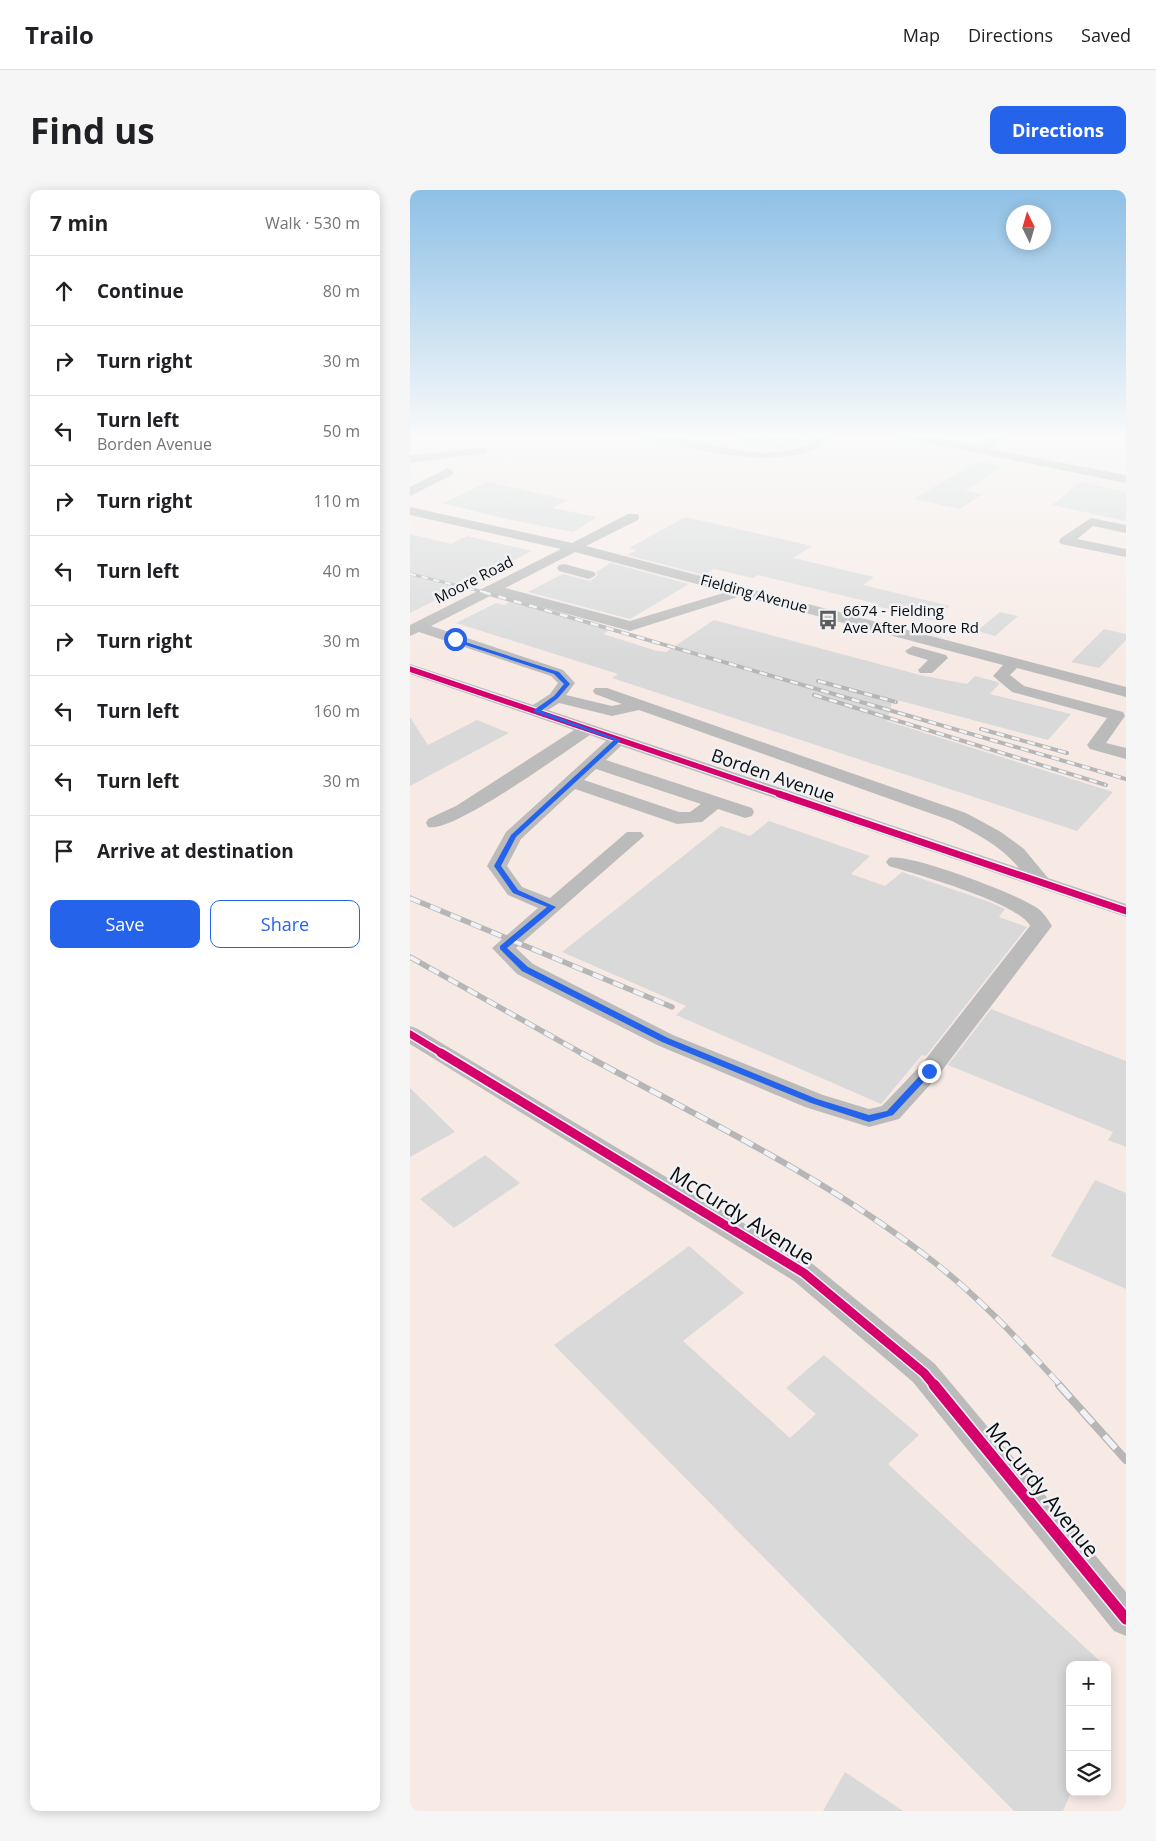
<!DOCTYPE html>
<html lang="en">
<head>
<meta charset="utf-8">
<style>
  body { margin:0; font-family:"Open Sans",sans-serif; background:#f6f6f6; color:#202124 }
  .controls { position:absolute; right:15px; bottom:15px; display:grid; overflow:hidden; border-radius:10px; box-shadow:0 2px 12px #0003 }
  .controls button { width:45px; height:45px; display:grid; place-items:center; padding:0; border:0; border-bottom:1px solid #e0e0e0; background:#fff; color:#202124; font:25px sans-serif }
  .compass { position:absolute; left:596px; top:15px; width:45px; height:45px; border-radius:50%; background:#fff; box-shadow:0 2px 12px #0003; rotate:355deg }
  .stop { position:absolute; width:15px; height:15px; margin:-11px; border:4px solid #2563eb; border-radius:50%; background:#fff }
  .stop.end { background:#2563eb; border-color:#fff; box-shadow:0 1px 5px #0008 }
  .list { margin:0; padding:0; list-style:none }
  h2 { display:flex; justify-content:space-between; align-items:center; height:65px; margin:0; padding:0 20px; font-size:21px }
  h2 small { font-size:16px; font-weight:400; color:#757577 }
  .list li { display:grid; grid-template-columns:32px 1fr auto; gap:15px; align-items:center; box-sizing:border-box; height:70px; padding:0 20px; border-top:1px solid #e0e0e0 }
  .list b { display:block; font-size:19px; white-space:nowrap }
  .list p { margin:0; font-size:16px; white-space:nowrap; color:#757577 }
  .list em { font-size:16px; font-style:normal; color:#757577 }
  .actions { display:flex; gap:10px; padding:15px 20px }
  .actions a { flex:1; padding:11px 0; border:1px solid #2563eb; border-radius:10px; text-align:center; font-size:18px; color:#2563eb }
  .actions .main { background:#2563eb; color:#fff }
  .icon { flex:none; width:28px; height:28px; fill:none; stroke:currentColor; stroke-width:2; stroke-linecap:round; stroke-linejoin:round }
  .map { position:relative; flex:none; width:716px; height:1621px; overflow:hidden; border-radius:10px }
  header { display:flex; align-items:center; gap:30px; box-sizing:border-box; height:70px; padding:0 25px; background:#fff; border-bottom:1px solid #e0e0e0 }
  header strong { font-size:24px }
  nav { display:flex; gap:28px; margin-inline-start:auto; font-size:18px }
  .intro { display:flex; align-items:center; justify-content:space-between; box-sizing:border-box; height:120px; padding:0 30px }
  h1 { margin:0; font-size:35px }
  .button { padding:12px 22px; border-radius:10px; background:#2563eb; color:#fff; font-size:18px; font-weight:700 }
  main { display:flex; gap:30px; padding:0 30px }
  aside { flex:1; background:#fff; border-radius:10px; box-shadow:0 2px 12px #0003 }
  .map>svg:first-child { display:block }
</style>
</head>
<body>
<header>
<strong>Trailo</strong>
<nav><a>Map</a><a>Directions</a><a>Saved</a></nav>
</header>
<div class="intro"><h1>Find us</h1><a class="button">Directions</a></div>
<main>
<aside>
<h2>7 min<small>Walk · 530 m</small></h2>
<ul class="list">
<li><svg class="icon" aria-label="ahead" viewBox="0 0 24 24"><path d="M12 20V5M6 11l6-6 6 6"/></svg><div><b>Continue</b></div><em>80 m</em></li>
<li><svg class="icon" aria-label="right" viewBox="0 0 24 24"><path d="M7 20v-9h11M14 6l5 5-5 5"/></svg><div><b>Turn right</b></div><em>30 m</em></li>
<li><svg class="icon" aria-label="left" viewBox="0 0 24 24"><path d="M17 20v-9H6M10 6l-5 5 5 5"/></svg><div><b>Turn left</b><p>Borden Avenue</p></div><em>50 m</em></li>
<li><svg class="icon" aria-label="right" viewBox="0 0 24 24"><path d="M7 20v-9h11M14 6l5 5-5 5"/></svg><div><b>Turn right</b></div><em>110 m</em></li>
<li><svg class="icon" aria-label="left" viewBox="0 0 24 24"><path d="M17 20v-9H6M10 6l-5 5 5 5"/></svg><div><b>Turn left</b></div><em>40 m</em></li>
<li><svg class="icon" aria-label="right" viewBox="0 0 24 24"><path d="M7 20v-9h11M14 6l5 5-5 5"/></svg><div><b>Turn right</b></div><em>30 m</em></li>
<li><svg class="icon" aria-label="left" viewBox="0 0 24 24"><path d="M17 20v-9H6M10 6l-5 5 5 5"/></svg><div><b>Turn left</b></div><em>160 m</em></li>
<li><svg class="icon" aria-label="left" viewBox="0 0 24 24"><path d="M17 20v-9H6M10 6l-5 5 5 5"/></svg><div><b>Turn left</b></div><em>30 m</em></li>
<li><svg class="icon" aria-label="arrive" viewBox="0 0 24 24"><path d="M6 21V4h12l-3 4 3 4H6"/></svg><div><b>Arrive at destination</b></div></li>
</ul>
<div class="actions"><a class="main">Save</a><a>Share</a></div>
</aside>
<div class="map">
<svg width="716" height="1621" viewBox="0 0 716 1621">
  <rect width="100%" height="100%" fill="#f2f3f4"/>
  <!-- industrial -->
  <path fill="#f7eae5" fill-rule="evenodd" d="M0,245H716V1621H0ZM660,1475H697V1602H660Z"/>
  <!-- building -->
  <g fill="#d9d9d9">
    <path d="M331,245H367L393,250L377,258L369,259L331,252Z"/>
    <path d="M568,271L593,276L555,301L572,304L550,319L504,309Z"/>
    <path d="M77,292L158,310L142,318L187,327L163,342L92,328L33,313Z"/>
    <path d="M671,292L716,302V331L642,315Z"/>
    <path d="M275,327L402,356L383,368L464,387L453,395L540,416L522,430L466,416L468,414L348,385L343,388L304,379L294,385L217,365L227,360L219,358Z"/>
    <path d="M0,344L41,354L57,346L122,361L0,423Z"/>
    <path d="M201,373L279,394L220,429L118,402L153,384L180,391L188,385L186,382Z"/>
    <path d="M101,411L203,438L193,444L247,461L256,462L304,430L510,485L557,494L565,486L588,492L589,494L580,504L661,524L638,550L483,509L477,531L703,602L667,641L202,488L208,484L46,433L86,413L94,415Z"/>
    <path d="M590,422L608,426L585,446L567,441Z"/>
    <path d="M694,439L716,444V450L689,478L661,472Z"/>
    <path d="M0,527L18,555L67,530L99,543L0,596Z"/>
    <path d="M359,631L460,666L441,684L475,696L492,682L577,711L595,719L589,727L617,737L516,866L512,865L471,914L266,825L276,816L152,762L311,636L340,646Z"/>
    <path d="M581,819L716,871V957L698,950L703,942L538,875Z"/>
    <path d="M0,898L45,942L0,967Z"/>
    <path d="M75,965L110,993L44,1038L10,1009Z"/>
    <path d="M685,990L716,1003V1099L641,1066Z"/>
    <path d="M279,1056L334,1103L273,1151L380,1248L406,1224L376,1198L414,1165L509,1245L478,1274L694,1475H660V1605L653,1621H604L144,1155Z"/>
    <path d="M435,1582L493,1621H413Z"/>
  </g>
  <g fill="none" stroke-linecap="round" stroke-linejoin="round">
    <!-- minor -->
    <g fill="#bbb" fill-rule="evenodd">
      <path d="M228,245C285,242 352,282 405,250L406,245H417L414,254C366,284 287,258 234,248Z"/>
      <path d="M487,245H509L568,256L587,245H599L580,259L716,285V293L493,248Z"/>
      <path d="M72,258L76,259V263L0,273V265Z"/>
      <path d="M38,278L44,282L42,285L0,306V297Z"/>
      <path d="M0,317L162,353L218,324H228L229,327L228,330L176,356L716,497V507L607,478L600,485L614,496L713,522L715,526L696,553L716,558V569L680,559L677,555L697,528L602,502L583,486L593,475L331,406L220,441L84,404L21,436L153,480L165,493L156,505L202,516L212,514L185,504L183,501L185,498H197L556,623L591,642L614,659L638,688L716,714V727L211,556L196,570L342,618L344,622L342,626L335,628L308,619L292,632L267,634L165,599L111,649L97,676L112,697L140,708L217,642H231L234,646L106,758L123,774L263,845L413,905L459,919L472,916L511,875L620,736C609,713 506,684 479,676L476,672L479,668C500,663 603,703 624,716C633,721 637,728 642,736L527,887L489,929L459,937L395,917L247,855L107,784L82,758L128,718L98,705L77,676L96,642L196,551L180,545C153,563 43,643 18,637L16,633L18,629L46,616L164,540L0,484V474L123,515L140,504L148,493L141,486L9,442L0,446V435L151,359L0,325ZM165,362L317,402L220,431L95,398ZM149,513L202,526L229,520L542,631C567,644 591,656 609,678L138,520ZM186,579L291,614L280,622H269L174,590Z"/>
      <path d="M681,328L716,335V343L683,336L667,349L716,359V367L651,354L649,351L651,348Z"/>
      <path d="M154,374L184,382L186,385L179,389L149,381L147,378L149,375Z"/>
      <path d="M503,456L536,465L538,468L522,483H510L508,480L518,470L498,464L495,461Z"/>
      <path d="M0,836L8,839L404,1075L525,1174L716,1402V1446L704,1441L503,1192L384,1091L0,854Z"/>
    </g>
    <defs>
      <path id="rail-far4" d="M0,384L78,403"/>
      <g id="rail-far3">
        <path d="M73,402L716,589"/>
        <path d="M408,491L486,512"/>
        <path d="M404,505L696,595"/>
        <path d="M571,539L657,563"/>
      </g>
      <g id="rail-far2">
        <path d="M0,708L262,817"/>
        <path d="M0,767L173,864"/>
      </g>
      <path id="rail-far1" d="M171,863C289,927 413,986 520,1069C568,1106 610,1151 651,1196"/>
      <path id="rail" d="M649,1195L716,1270"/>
    </defs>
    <!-- rail-far4 casing -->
    <use href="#rail-far4" stroke="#b6b6b7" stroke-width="3"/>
    <!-- rail-far3 casing -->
    <use href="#rail-far3" stroke="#b6b6b7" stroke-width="4"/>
    <!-- rail-far2 casing -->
    <use href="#rail-far2" stroke="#b6b6b7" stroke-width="5.5"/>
    <!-- rail-far1 casing -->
    <use href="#rail-far1" stroke="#b6b6b7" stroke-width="6"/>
    <!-- rail casing -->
    <use href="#rail" stroke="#b6b6b7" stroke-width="8"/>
    <!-- rail-far4 -->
    <use href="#rail-far4" stroke="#f1f2f5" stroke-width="2" stroke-dasharray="6" stroke-linecap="butt"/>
    <!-- rail-far3 -->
    <use href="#rail-far3" stroke="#f1f2f5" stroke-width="2.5" stroke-dasharray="8" stroke-linecap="butt"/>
    <!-- rail-far2 -->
    <use href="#rail-far2" stroke="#f1f2f5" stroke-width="4" stroke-dasharray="11" stroke-linecap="butt"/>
    <!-- rail-far1 -->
    <use href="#rail-far1" stroke="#f1f2f5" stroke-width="4.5" stroke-dasharray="13" stroke-linecap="butt"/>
    <!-- rail -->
    <use href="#rail" stroke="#f1f2f5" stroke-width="5.5" stroke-dasharray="17" stroke-linecap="butt"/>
    <defs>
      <path id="cycleway-far3" d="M0,479L373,605"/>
      <g id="cycleway-far2">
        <path d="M369,604L716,721"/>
        <path d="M0,844L33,864"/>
      </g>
      <path id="cycleway-far1" d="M31,863L394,1083L514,1183L525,1196"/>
      <path id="cycleway" d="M524,1195L716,1429"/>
    </defs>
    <!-- cycleway-far3 casing -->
    <use href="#cycleway-far3" stroke="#f1f2f5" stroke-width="8"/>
    <!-- cycleway-far2 casing -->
    <use href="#cycleway-far2" stroke="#f1f2f5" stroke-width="10"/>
    <!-- cycleway-far1 casing -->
    <use href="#cycleway-far1" stroke="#f1f2f5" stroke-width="12"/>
    <!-- cycleway casing -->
    <use href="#cycleway" stroke="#f1f2f5" stroke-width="14"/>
    <!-- cycleway-far3 -->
    <use href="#cycleway-far3" stroke="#d6006c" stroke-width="5.5"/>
    <!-- cycleway-far2 -->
    <use href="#cycleway-far2" stroke="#d6006c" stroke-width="7"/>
    <!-- cycleway-far1 -->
    <use href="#cycleway-far1" stroke="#d6006c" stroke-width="9"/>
    <!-- cycleway -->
    <use href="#cycleway" stroke="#d6006c" stroke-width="11"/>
  </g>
  <!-- sky -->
  <linearGradient id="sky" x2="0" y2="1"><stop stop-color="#8ec0e6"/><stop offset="0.52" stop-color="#f9fafa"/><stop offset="1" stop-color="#f9fafa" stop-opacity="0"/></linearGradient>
  <rect width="716" height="472" fill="url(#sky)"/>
  <!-- route -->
  <path fill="#2563eb" d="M43,448L149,482L160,494L148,508L131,521L211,550L106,647L91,676L108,700L146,717L97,758L118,777L258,848L407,909L459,925L477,921L516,879H522V883L483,925L459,932L401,913L252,852L112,781L90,759V756L137,717L103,703L84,676L101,645L204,550L124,522V520L144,506L154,494L144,484L43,451Z"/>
  <!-- icons -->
  <defs>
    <symbol id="bus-bare" viewBox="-9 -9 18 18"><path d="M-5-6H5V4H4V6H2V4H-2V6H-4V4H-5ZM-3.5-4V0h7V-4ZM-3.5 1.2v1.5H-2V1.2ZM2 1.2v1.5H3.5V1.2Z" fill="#5c5c5d" stroke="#f1f2f5" stroke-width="2.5" paint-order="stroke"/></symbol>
  </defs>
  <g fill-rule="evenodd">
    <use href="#bus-bare" x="404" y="416" width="28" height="28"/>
  </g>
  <g text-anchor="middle" stroke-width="5" stroke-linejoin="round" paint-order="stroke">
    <!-- far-street labels -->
    <g font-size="15" fill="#0b0b0c" stroke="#f1f2f5">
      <text transform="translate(64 390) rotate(-27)" y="5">Moore Road</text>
      <text transform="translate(344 404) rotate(15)" y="5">Fielding Avenue</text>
    </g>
    <!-- far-poi labels -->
    <g font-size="15" fill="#0b0b0c" stroke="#f1f2f5" text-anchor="start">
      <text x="433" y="426">6674 - Fielding<tspan x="433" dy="17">Ave After Moore Rd</tspan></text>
    </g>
    <!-- street labels -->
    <g font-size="18" fill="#0b0b0c" stroke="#f1f2f5">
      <text transform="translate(363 586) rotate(19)" y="6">Borden Avenue</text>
    </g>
    <!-- near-street labels -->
    <g font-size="21" fill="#0b0b0c" stroke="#f1f2f5">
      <text transform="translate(332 1026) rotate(32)" y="7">McCurdy Avenue</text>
      <text transform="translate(632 1300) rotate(51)" y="7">McCurdy Avenue</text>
    </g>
  </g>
</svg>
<div class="controls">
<button>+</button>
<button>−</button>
<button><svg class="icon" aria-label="layers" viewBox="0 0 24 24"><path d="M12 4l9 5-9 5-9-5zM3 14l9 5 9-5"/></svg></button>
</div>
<svg class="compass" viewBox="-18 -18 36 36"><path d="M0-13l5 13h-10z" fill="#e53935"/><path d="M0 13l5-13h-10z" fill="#757577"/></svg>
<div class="stop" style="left:45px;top:449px"></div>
<div class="stop end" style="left:519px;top:881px"></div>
</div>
</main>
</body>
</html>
